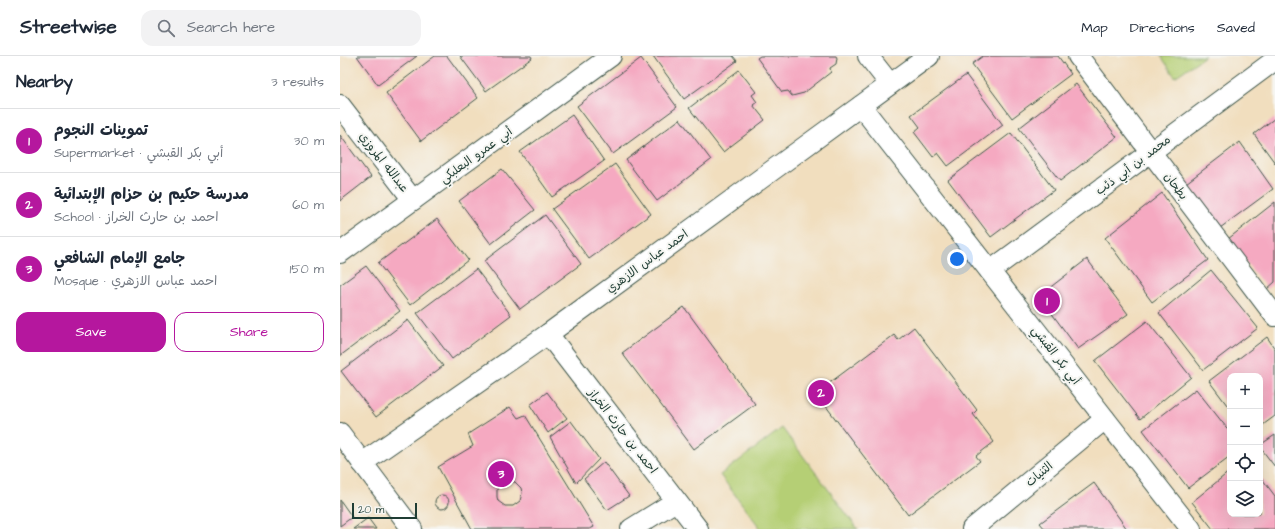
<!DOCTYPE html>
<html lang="en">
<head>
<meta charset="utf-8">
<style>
  body { margin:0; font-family:"Architects Daughter","Playpen Sans Arabic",sans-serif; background:#f2f2f3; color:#1f2937 }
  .controls { position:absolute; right:12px; bottom:12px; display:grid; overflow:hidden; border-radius:8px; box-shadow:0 4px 16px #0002 }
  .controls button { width:36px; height:36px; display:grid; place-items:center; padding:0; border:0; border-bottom:1px solid #e0e1e3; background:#fff; color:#1f2937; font:20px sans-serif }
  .scale { position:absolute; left:12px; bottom:10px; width:65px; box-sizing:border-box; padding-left:4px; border:2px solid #1f3d34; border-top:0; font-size:11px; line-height:14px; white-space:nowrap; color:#1f3d34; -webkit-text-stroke:3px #f6f6f2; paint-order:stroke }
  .you { position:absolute; left:617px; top:203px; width:14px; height:14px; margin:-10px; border:3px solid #fff; border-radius:50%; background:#1a73e8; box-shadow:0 0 0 6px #1a73e833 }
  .badge { display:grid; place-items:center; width:26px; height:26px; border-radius:50%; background:#b5179e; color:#fff; font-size:13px; font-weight:700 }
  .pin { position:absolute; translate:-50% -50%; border:2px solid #fff; box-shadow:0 1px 4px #0006 }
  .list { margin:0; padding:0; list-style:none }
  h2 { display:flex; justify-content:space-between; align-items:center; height:52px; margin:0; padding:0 16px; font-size:17px }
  h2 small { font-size:13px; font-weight:400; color:#747a83 }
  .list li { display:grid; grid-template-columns:26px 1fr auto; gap:12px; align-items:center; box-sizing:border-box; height:64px; padding:0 16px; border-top:1px solid #e0e1e3 }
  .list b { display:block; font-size:15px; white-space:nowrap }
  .list p { margin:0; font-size:13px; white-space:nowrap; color:#747a83 }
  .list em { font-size:13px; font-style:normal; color:#747a83 }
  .actions { display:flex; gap:8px; padding:12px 16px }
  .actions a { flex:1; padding:9px 0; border:1px solid #b5179e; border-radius:12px; text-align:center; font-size:14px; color:#b5179e }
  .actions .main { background:#b5179e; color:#fff }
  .icon { flex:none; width:22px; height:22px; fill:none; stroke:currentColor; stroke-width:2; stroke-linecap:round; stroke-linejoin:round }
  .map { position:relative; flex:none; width:935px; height:473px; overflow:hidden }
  header { display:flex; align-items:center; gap:24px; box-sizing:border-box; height:56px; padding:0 20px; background:#fff; border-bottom:1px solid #e0e1e3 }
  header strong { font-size:19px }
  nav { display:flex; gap:22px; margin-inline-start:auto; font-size:14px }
  .search { width:280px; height:36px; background:#f2f2f3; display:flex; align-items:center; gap:10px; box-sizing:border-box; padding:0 14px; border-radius:12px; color:#747a83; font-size:15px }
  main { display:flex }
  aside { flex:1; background:#fff }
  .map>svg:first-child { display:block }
</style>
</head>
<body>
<header>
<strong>Streetwise</strong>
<div class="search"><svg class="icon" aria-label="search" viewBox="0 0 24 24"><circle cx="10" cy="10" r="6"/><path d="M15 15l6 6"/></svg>Search here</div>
<nav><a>Map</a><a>Directions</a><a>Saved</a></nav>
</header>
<main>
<aside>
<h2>Nearby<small>3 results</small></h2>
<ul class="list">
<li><span class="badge">1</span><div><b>تموينات النجوم</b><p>Supermarket · أبي بكر القبشي</p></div><em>30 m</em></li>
<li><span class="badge">2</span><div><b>مدرسة حكيم بن حزام الإبتدائية</b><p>School · احمد بن حارث الخراز</p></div><em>60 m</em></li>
<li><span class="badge">3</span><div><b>جامع الإمام الشافعي</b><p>Mosque · احمد عباس الازهري</p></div><em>150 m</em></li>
</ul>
<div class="actions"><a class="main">Save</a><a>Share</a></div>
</aside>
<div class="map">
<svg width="935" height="473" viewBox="0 0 935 473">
  <rect width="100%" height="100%" fill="#f6f6f2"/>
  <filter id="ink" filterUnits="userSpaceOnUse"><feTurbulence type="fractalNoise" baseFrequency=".025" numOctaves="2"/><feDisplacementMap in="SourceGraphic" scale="8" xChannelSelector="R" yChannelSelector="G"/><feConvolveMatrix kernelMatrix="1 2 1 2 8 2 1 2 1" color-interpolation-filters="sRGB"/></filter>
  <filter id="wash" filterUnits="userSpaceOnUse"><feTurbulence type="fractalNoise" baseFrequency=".012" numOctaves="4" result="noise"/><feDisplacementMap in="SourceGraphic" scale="16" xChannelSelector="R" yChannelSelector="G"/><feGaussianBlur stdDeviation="0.9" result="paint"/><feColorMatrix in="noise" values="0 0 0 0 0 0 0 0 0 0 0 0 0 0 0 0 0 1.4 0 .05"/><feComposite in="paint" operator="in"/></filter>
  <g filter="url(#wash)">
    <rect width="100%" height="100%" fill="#f1debe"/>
    <!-- green -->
    <g fill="#b5cf75" stroke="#6a8654">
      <path d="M821,0H865L835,21Z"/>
      <path d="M442,372L518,473H421L380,419Z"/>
    </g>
    <g id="blocks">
      <!-- building -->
      <g fill="#f5a9c1" fill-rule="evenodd">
        <path d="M17,0H77L38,29Z"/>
        <path d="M95,0H107L138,42L81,85L46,37Z"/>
        <path d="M120,0H191L192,2L146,35Z"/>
        <path d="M313,0H393L397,5L344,43Z"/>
        <path d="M420,0H496L497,2L496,8L490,12L491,16L464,37L452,40L448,35L442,36L417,2Z"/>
        <path d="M643,0H718L731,18L672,62L632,8Z"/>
        <path d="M301,2L337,51L273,98L237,50Z"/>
        <path d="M399,14L416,36L412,39L417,46L413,49L425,64L383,96L349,52Z"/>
        <path d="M626,19L663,69L608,110L598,97L593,101L574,76L580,71L571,59Z"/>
        <path d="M736,28L777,81L720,125L679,72Z"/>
        <path d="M232,59L264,105L212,141L180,96Z"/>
        <path d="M935,62V107L914,78Z"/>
        <path d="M340,63L371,104L317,145L286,104Z"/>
        <path d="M671,77L714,134L651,181L608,124Z"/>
        <path d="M0,79L31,121L0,145Z"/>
        <path d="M900,86L933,133L880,172L846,127Z"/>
        <path d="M275,108L311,158L249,203L212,153Z"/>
        <path d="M162,113L195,154L151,188L119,145Z"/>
        <path d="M822,137L868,204L812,246L765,182Z"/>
        <path d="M935,146V226L927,233L888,183Z"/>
        <path d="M205,159L241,208L180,253L144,205Z"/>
        <path d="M97,163L128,204L70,249L38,207Z"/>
        <path d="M747,203L788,258L738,293L699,240Z"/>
        <path d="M26,210L60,255L0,300V229Z"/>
        <path d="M136,213L171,259L112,303L77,257Z"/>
        <path d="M871,214L918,272L863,314L819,257Z"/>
        <path d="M344,251L415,348L354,393L282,297Z"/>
        <path d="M68,264L103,310L36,361L1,315Z"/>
        <path d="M807,265L851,321L800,363L755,305Z"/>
        <path d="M574,271L637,354L633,358L654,386L636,400L640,405L568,459L476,337L554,279L558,284Z"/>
        <path d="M927,281L935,293V360L920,371V320H890V353L869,325Z"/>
        <path d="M856,333L890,376V400L848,432L803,374Z"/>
        <path d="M207,336L227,362L208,377L190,349Z"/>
        <path d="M170,351L178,362L185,359L254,471L250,473H132L98,411L133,390L128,378ZM166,425L175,426L181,432L182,437L180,445L173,450H165L158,445L157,441V433L160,429Z"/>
        <path d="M231,365L259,403L236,427L210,381Z"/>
        <path d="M935,379V411L920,391V389Z"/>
        <path d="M264,406L289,440L267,454L244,423Z"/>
        <path d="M890,415V458H920V420L935,440V473H873L852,446Z"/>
        <path d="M754,427L787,473H705L700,467Z"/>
        <circle cx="102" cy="446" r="7"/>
        <path d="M0,444L12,461L0,470Z"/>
        <path d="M28,462L36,473H13Z"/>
      </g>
    </g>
  </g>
  <g filter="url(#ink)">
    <use href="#blocks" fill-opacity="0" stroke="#3e5549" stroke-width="1"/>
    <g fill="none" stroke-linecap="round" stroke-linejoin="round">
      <defs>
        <g id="minor">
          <path d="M528,0L550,28"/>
          <path d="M738,0L935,260"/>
          <path d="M0,49L73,144"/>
          <path d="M521,50L851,473"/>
          <path d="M0,197L271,0"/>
          <path d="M650,215L935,4"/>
          <path d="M208,278L358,473"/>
          <path d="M0,377L72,473"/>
          <path d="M22,407L208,278L589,0"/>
          <path d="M291,473L336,445"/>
          <path d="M632,473L765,363"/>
        </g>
      </defs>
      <!-- minor casing -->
      <use href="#minor" stroke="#3e5549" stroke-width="22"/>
      <!-- minor -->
      <use href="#minor" stroke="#fff" stroke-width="20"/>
    </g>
  </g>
  <g text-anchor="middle" stroke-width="4" stroke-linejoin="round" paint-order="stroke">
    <!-- street labels -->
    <g font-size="12" fill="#1f3d34" stroke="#f6f6f2">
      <text transform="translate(136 99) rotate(-36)" y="4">أبي عمرو البعلبكي</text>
      <text transform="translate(44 106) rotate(52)" y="4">عبدالله المروزي</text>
      <text transform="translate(793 109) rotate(-37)" y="4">محمد بن أبي ذئب</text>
      <text transform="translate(836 130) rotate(53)" y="4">بطحان</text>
      <text transform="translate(307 205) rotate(-36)" y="4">احمد عباس الازهري</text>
      <text transform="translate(716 299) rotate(52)" y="4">أبي بكر القبشي</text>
      <text transform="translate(283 375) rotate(52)" y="4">احمد بن حارث الخراز</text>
      <text transform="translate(699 418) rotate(-40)" y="4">الثنيات</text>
    </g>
  </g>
</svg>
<div class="controls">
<button>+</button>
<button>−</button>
<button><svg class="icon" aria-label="locate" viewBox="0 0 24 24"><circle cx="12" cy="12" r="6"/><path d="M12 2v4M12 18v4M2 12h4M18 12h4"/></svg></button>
<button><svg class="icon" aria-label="layers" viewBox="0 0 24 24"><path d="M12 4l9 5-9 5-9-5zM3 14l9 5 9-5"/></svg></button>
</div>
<div class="scale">20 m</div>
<div class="you"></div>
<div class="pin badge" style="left:707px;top:245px">1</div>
<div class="pin badge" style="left:481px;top:337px">2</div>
<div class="pin badge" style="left:161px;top:418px">3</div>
</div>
</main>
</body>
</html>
